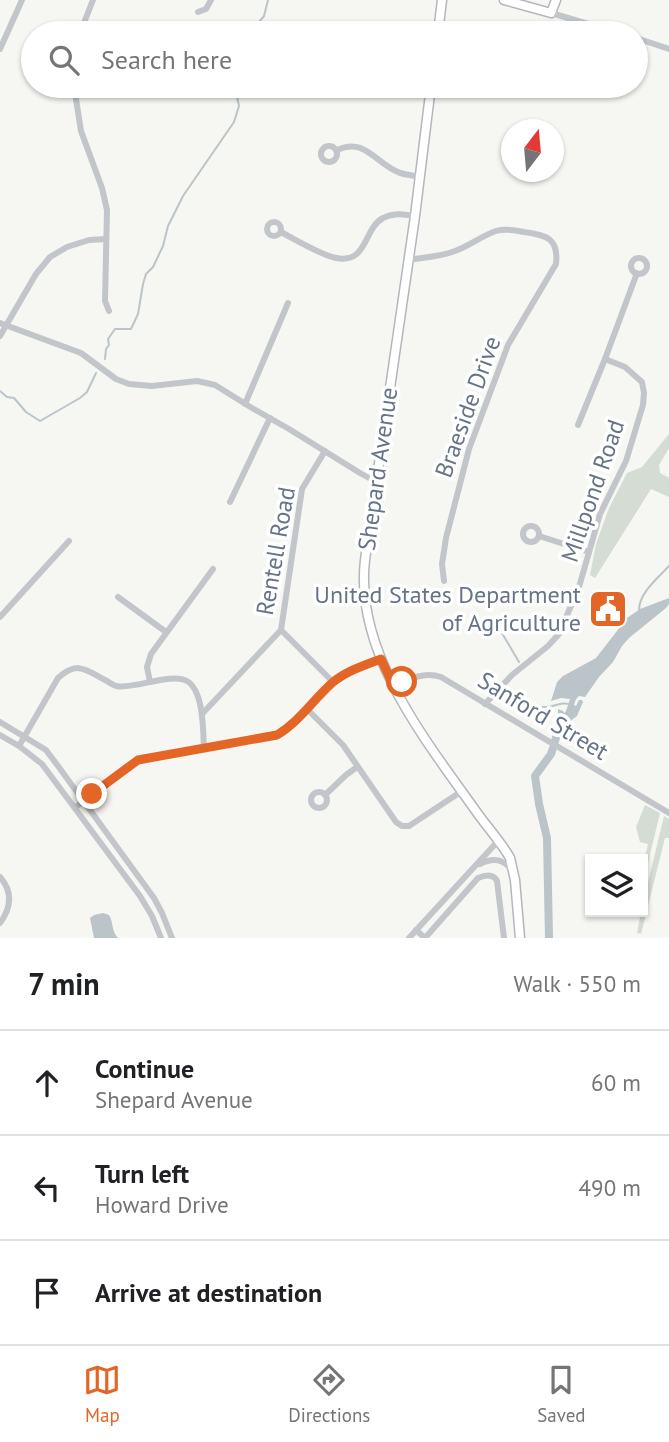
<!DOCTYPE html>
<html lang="en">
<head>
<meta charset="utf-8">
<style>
  body { margin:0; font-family:"PT Sans",sans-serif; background:#f2f2f2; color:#202124 }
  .controls { position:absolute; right:21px; bottom:21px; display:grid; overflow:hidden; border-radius:0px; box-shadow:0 2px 5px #0004 }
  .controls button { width:63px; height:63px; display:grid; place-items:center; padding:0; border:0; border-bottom:2px solid #e0e0e0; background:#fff; color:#202124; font:35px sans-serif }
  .compass { position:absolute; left:501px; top:119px; width:63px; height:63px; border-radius:50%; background:#fff; box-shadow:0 2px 5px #0004; rotate:16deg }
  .stop { position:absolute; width:21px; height:21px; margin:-16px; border:5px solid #e36627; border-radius:50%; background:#fff }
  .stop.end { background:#e36627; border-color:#fff; box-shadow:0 2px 7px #0008 }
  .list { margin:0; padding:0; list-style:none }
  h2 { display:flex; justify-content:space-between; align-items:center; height:91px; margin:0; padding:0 28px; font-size:30px }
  h2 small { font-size:23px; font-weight:400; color:#757577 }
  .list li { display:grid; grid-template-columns:46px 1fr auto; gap:21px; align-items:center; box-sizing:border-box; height:105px; padding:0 28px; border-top:2px solid #e0e0e0 }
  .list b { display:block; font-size:26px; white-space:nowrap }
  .list p { margin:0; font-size:23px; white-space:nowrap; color:#757577 }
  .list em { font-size:23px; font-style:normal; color:#757577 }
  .icon { flex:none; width:38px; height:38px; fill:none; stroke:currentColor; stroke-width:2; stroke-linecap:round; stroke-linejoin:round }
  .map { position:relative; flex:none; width:669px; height:938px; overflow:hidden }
  .search { position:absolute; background:#fff; box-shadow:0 2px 5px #0004; left:21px; right:21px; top:21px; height:77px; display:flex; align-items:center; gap:18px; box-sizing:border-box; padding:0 24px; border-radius:38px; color:#757577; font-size:26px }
  .sheet { height:406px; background:#fff }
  nav { display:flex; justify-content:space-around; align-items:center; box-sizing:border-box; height:98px; border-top:2px solid #e0e0e0; background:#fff; font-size:19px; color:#757577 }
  nav a { display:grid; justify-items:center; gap:4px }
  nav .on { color:#e36627 }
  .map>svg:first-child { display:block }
</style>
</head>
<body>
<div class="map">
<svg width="669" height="938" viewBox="0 0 669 938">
  <rect width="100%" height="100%" fill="#f6f7f3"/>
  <!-- green -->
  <g fill="#d5dcd3">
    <path d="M669,434V448L659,465L660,473L669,478V497L651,489L595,578L590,575L596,544L609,508L627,473L642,467Z"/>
    <path d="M645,805L660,813L643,884V865L648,844L640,842L636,827Z"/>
    <path d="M664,816L669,819V838H665L641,934L637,933L641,912H643V903Z"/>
  </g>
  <!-- water -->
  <g fill="#bac4c9">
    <path d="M669,598V604L666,608L629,638L622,646L613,662L599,677L585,697L579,696L576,699L574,705L576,706L579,700H582L583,702L577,716L568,723L558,720L560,716L558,714V709L563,711L565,714L570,699L561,698L551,701L557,682L563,676L596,658L627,618L640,609Z"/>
    <path d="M103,913L109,915C114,923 111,931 118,938H94L90,918L94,915Z"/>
  </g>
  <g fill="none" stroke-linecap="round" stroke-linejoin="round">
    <!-- stream -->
    <g stroke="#bac4c9" stroke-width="2">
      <path d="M252,33L254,28L264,16L268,0"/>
      <path d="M105,359L106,349L109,345L108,339L115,329H131L138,314L143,284L146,274L153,267L163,246L168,226L183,196L234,122L239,106L236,92L232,89V86"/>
      <path d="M0,391L7,397L14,398L26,412L40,421L80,398L87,392L96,373"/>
      <path d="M639,610C639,593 658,578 669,566"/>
      <path d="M499,628L519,662"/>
      <path d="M542,707C553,709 561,700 571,705"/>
    </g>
    <!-- river -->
    <g stroke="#bac4c9" stroke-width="8">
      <path d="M555,741L561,721L568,715"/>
      <path d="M549,938L547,838L539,804L535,776L551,754L553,748"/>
    </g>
    <defs>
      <g id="major">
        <path d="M504,0L551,13L556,0"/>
        <path d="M438,33L442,0"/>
        <path d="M431,86L415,216L365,560C354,653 427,742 478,814C488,828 501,842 510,858L515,880L520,938"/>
      </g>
    </defs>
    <!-- major casing -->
    <use href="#major" stroke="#b3b7bc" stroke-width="11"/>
    <!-- minor -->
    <g stroke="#c2c5c9" stroke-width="6">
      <path d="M198,12L206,9L211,0"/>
      <path d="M551,13L619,33"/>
      <path d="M80,33L93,0"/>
      <path d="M636,38L669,49"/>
      <path d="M0,49L22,0"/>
      <path d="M76,86V99L81,131L102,188L107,210L105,301L109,311"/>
      <circle cx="329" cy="154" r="8"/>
      <path d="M337,150C365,137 375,163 398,172C404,175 413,175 420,177"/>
      <circle cx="274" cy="229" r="7"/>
      <path d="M281,232C296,240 321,255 336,258C368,264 363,229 383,218C393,212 405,215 415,216"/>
      <circle cx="639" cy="266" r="8"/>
      <path d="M409,260C423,257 439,257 452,252C468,247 481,236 496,231C505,228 515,230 524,232C546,235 559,238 556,264L508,345L469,449L446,538L442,564L444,581"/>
      <path d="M0,323L81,353L116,379L129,384L152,386L197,381L215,385L252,408L289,429L360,473L369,478L377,480"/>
      <path d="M0,336L36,274L50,257L67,247L89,240L106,239"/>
      <path d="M245,404L288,303"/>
      <path d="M578,425L605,359L637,273"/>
      <path d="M325,451L302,489L281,630L333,682"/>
      <path d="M230,502L270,418"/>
      <circle cx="531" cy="534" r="8"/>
      <path d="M539,536L589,552"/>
      <path d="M118,597L166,632"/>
      <path d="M0,617L69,541"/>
      <path d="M150,682L147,667L151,654L213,569"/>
      <path d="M394,687C409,679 424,671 441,677L669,813"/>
      <path d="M485,704L512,675L548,646L559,634L579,587L600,514L626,461L643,405L644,393L642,382L625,367L605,359"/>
      <path d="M307,709L343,745L396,822L402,826H409L462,791"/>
      <path d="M202,714L281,630"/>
      <path d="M0,722L46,750L58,766L154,898L162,913L172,938"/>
      <path d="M0,735L19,746L42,764L140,896L152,916L161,938"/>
      <path d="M19,746L58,678C78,660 86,670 107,681C110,683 113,685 116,686C133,690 171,672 187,681C204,691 203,731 204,749"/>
      <circle cx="319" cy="800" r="8"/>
      <path d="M325,795L346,775L357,767"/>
      <path d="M76,807L125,768L138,760L277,735C299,722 313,699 332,683C346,671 365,665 381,659"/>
      <path d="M480,864C494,857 503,859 513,871"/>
      <path d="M0,877C13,892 11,908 0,923"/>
      <path d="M416,930L425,938L478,878C485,875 493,873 497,881L504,938"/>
      <path d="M409,938L498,841"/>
    </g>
    <!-- major -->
    <use href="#major" stroke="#fff" stroke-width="8"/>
  </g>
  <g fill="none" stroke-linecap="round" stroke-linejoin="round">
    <!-- route -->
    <path stroke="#e36627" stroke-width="9" d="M92,794L138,760L277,735C299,722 313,700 332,683C346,671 365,665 381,659L394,687L402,682"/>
  </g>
  <!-- icons -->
  <defs>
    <symbol id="civic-square" viewBox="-11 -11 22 22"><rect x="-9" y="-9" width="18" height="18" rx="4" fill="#e36627" stroke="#fff"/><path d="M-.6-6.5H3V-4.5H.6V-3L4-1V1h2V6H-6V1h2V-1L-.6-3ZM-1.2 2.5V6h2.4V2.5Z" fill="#fff"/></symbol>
  </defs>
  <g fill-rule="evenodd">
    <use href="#civic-square" x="586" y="587" width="44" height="44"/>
  </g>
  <g text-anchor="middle" stroke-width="7" stroke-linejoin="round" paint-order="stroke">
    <!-- street labels -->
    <g font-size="24" fill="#667485" stroke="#fff">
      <text transform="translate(468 407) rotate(-70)" y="8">Braeside Drive</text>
      <text transform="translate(378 469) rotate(-82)" y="8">Shepard Avenue</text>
      <text transform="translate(593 491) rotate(-71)" y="8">Millpond Road</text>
      <text transform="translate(276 551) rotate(-80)" y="8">Rentell Road</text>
      <text transform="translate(543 716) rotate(31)" y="8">Sanford Street</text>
    </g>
    <!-- poi labels -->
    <g font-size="24" fill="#667485" stroke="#fff" text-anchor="end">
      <text x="581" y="603">United States Department<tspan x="581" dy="28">of Agriculture</tspan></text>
    </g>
  </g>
</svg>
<div class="controls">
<button><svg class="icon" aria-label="layers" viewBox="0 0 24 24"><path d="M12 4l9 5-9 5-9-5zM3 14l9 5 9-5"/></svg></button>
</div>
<svg class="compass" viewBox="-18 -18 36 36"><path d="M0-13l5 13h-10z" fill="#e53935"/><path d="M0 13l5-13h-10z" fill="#757577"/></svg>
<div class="stop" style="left:402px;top:682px"></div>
<div class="stop end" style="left:92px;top:794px"></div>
<div class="search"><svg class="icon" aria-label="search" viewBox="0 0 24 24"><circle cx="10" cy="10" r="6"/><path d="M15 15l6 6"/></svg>Search here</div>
</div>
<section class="sheet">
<h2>7 min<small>Walk · 550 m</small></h2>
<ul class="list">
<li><svg class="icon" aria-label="ahead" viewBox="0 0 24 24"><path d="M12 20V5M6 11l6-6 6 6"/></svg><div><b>Continue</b><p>Shepard Avenue</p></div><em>60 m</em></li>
<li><svg class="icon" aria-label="left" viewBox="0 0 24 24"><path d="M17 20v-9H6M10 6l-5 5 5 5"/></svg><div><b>Turn left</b><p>Howard Drive</p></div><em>490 m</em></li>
<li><svg class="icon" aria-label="arrive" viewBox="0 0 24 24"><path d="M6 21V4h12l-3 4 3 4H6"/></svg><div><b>Arrive at destination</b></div></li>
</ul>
</section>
<nav>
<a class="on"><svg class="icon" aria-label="map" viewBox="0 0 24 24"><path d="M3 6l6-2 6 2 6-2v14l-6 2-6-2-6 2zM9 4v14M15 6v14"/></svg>Map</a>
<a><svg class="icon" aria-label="directions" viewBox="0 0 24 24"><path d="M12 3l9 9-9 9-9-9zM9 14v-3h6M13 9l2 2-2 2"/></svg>Directions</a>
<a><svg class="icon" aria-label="saved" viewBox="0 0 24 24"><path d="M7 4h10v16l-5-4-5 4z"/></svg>Saved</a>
</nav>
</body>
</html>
